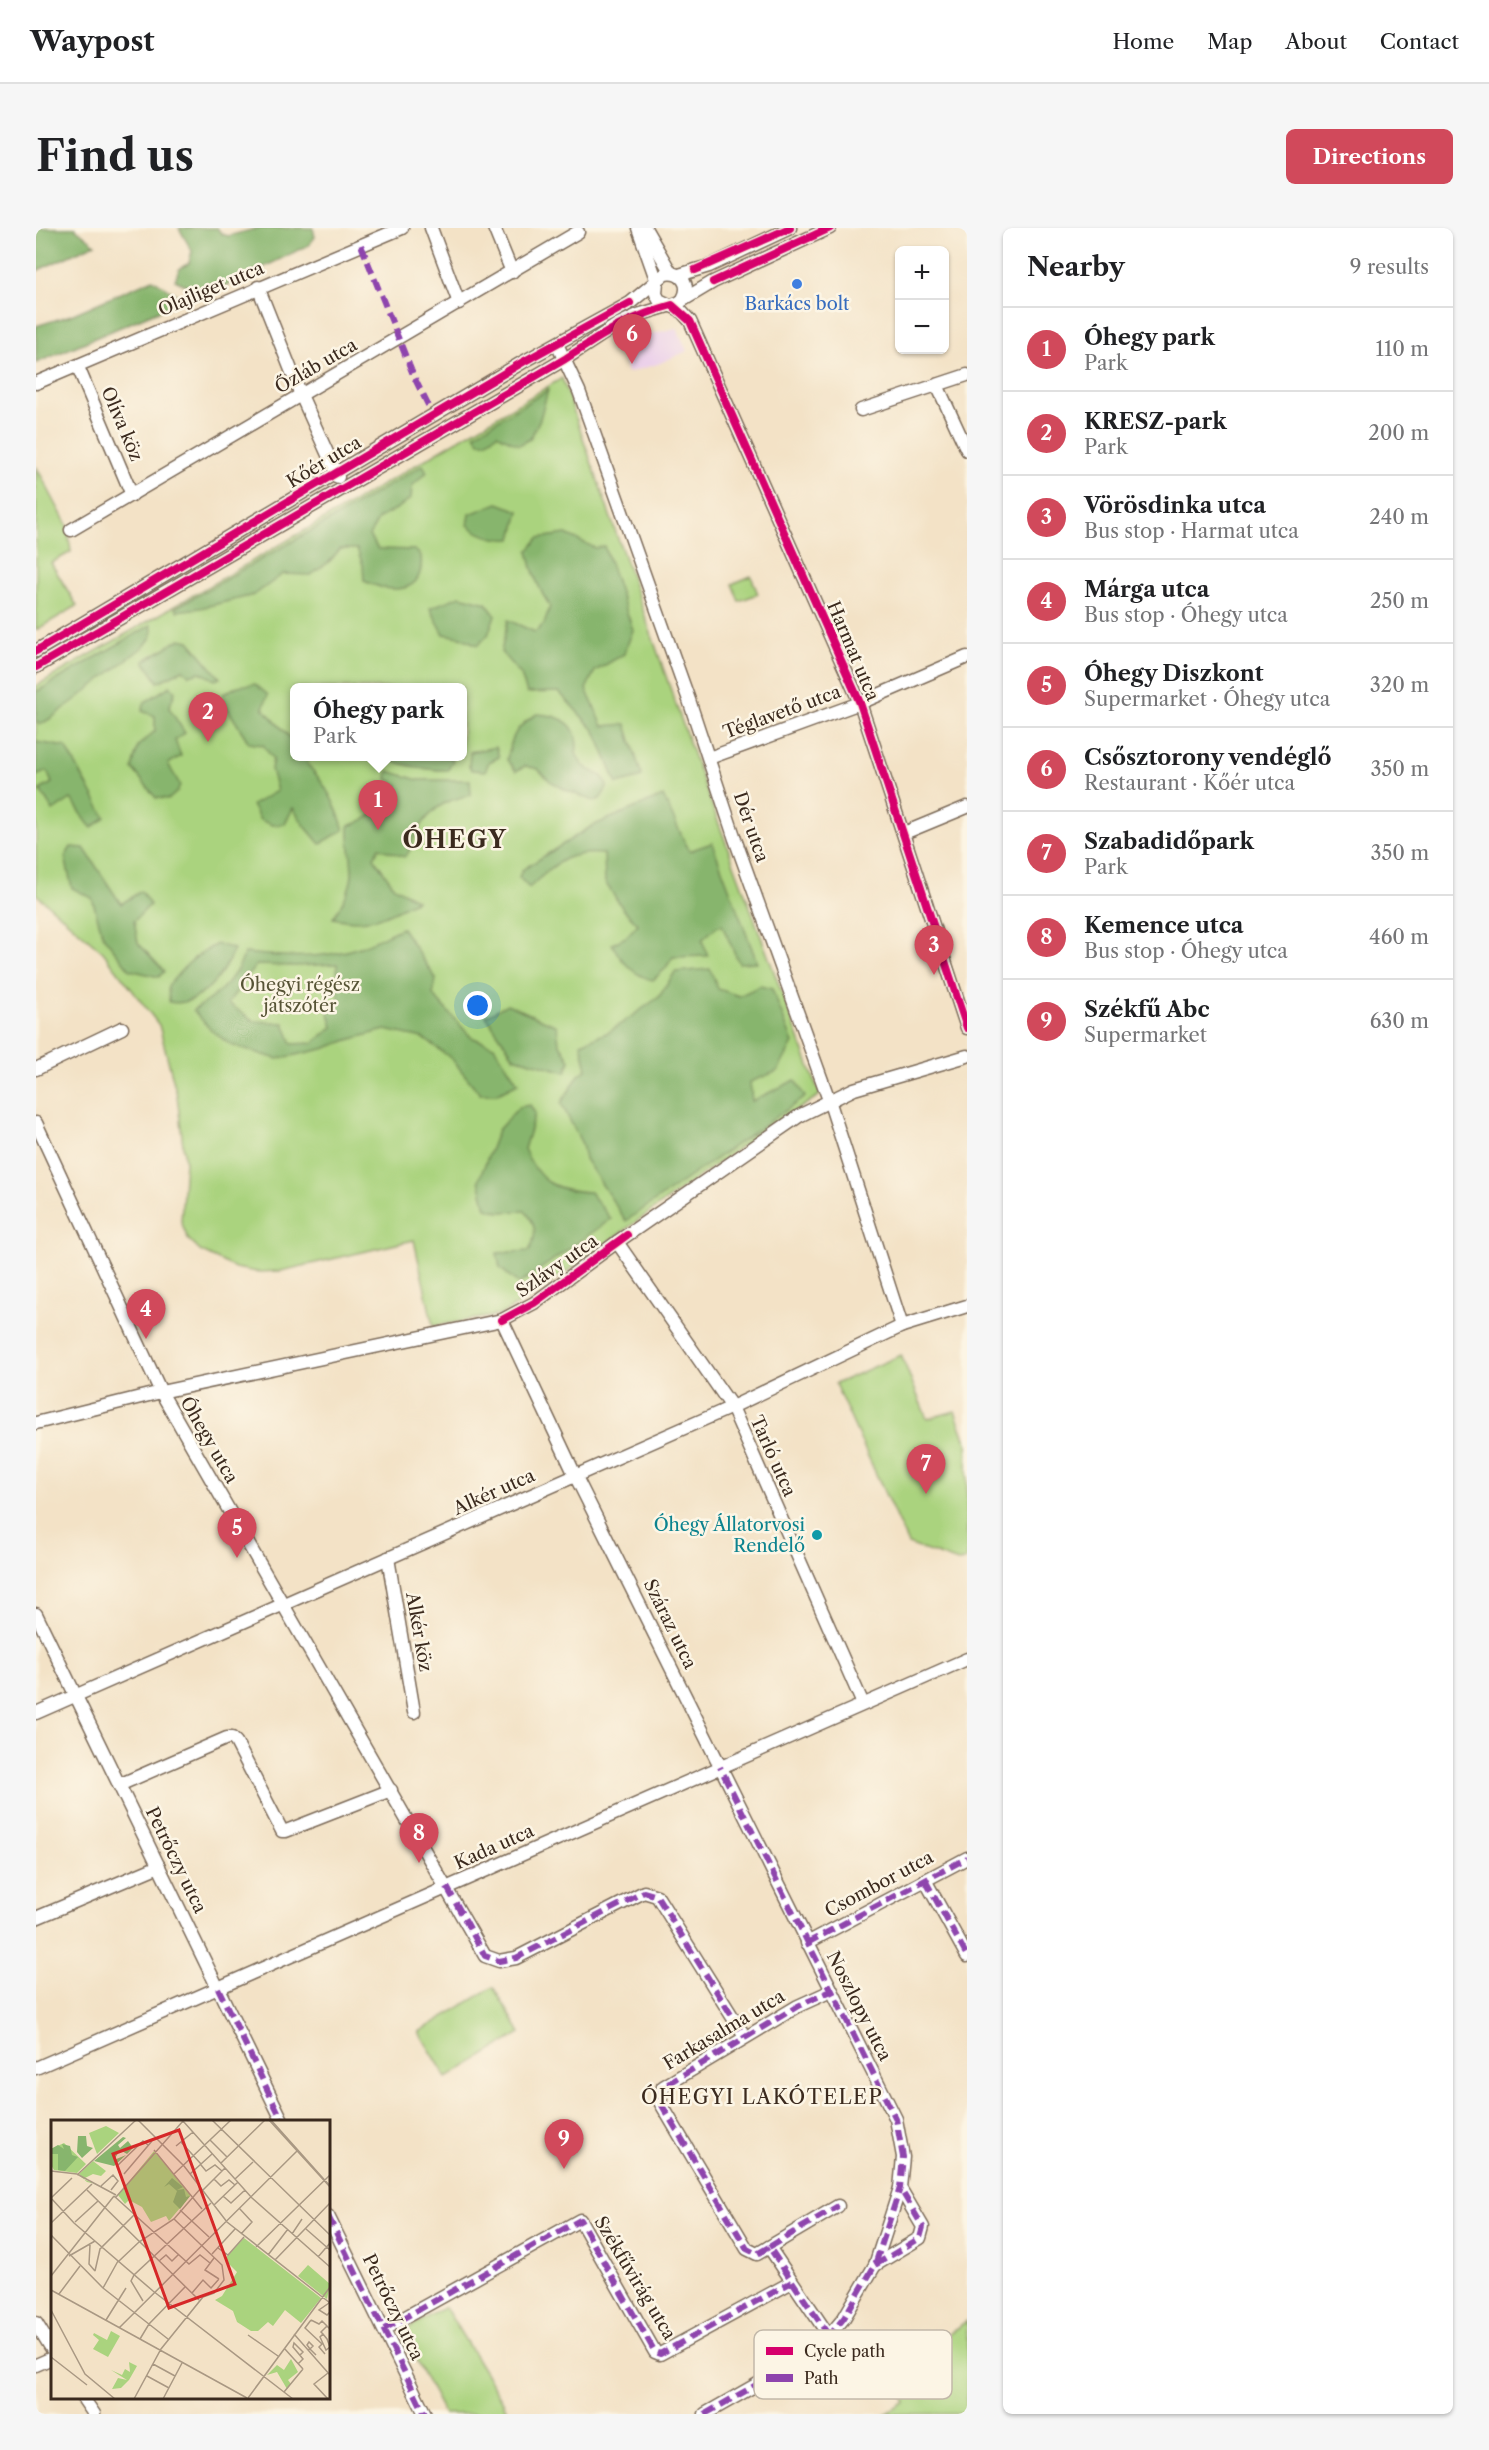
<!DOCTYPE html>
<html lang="en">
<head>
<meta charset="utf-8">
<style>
  body { margin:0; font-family:"Libre Caslon Text",serif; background:#f6f6f6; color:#202124 }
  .controls { position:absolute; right:18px; top:18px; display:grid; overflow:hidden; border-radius:9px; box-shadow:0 2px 4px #0004 }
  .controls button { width:54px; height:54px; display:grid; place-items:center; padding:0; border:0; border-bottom:2px solid #e0e0e0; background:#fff; color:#202124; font:30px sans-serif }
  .you { position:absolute; left:442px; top:778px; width:21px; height:21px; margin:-15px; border:4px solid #fff; border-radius:50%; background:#1a73e8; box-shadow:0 0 0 9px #1a73e833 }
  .badge { display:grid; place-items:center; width:39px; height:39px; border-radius:50%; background:#d1495b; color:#fff; font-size:20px; font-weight:700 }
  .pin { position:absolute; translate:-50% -50px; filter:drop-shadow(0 2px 3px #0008) }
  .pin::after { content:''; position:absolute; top:32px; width:21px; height:18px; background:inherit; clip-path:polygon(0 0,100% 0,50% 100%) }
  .popup { position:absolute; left:254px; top:455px; width:177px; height:78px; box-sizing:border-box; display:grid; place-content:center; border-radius:9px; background:#fff; filter:drop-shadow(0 2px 4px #0005); font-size:20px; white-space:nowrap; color:#757577 }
  .popup b { font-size:22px; color:#202124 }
  .popup::after { content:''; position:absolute; left:50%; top:100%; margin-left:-12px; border:12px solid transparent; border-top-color:#fff }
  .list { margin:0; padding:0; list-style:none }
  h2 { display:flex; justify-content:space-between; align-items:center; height:78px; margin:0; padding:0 24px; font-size:26px }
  h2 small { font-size:20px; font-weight:400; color:#757577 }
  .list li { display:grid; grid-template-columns:39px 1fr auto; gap:18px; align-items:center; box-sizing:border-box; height:84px; padding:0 24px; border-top:2px solid #e0e0e0 }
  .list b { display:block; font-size:22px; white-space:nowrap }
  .list p { margin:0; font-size:20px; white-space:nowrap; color:#757577 }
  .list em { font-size:20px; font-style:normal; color:#757577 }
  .map { position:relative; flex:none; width:931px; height:2186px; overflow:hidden; border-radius:9px }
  header { display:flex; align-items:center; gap:36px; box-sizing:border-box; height:84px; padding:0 30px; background:#fff; border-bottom:2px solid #e0e0e0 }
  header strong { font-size:28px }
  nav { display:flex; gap:33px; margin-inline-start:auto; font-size:21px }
  .intro { display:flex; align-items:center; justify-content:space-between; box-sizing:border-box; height:144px; padding:0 36px }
  h1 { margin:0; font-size:42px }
  .button { padding:15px 27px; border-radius:9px; background:#d1495b; color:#fff; font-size:21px; font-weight:700 }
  main { display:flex; gap:36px; padding:0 36px }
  aside { flex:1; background:#fff; border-radius:9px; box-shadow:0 2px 4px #0004 }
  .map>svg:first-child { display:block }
</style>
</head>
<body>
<header>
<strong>Waypost</strong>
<nav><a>Home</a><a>Map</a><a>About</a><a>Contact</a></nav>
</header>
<div class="intro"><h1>Find us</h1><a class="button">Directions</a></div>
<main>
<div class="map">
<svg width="931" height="2186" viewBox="0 0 931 2186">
  <rect width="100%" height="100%" fill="#fcf5e5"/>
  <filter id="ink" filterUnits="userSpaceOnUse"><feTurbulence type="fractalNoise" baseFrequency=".0167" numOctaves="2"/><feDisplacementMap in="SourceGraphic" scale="12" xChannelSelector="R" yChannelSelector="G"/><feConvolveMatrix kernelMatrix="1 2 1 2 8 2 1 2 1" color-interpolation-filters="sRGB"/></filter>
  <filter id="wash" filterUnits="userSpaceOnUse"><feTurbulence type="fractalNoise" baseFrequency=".008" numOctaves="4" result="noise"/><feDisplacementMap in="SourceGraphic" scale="24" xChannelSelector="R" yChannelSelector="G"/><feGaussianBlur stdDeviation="1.35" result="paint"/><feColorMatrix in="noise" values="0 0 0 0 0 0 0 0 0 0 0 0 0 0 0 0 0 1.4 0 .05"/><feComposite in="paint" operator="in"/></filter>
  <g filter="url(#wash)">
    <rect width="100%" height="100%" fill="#f3e2c6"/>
    <!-- built -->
    <path fill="#ecd1ea" d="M641,100L651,123L622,136L591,145L584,113Z"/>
    <!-- green -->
    <g fill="#aad37e" stroke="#727e4e" stroke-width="1.5" fill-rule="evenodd">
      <path d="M526,150L661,537L784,867L704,919L497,1068L464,1087L397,1098L378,1012L245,1043L221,1044L199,1040L164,1023L152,1011L145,994L149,934L141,867L123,797L67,724L0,666V458L311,278ZM258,460H426V528H258Z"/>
      <path d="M0,238L31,297L35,324L15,335L41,378L0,402Z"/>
      <path d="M715,348L722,366L703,373L696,356Z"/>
      <path d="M865,1127L891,1191L919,1183L931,1216V1331L922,1334L872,1316L799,1156Z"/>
      <path d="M457,1759L485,1805L411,1850L383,1804Z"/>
      <path d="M409,2079L467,2174L472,2186H408L365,2104Z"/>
      <path d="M931,2093V2186H850L869,2174L852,2145Z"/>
    </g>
    <!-- forest -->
    <g fill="#87b56d" stroke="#617046" stroke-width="1.5" fill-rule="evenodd">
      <path d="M0,0H39L59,16L0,43Z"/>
      <path d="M143,0H181L186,6L192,8L223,0H277L279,9L273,17L171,67L139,52L143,41L153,35L156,23Z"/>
      <path d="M117,51L148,72L0,135V98L35,87Z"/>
      <path d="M512,162L504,191L494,211L483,217L461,206L450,214H443L439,206Z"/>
      <path d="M387,237L391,244L376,258L375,270L362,280L343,290L333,308L342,321L379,322L385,328C389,368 354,365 328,353L327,337L321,321H304L294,333L275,347L247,346L218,367L164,380L141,383L139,380L296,291Z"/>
      <path d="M462,275L483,283L476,311C459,312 445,308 432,297L434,286Z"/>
      <path d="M530,306L559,320L568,318L597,402L588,426L559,443L550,461L567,498L590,496L606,549L581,556L559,503L523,464L491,465L485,447L465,424L472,392L499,404L508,396L514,378C502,361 496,344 492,323L503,310Z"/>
      <path d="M424,368L450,375L459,387L452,407L442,417L424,409L408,406L394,380Z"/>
      <path d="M115,397C118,407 114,412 107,419L17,489L4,497L0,492V464Z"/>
      <path d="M144,411L153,413L184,450L179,452L164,444L153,447L147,442L122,454L108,433Z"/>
      <path d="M219,456L232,467L227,480L258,514V528L273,530L271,536C290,556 300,577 308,602L284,616L268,597L257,580L249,596L236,597L224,592L216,577L241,563L235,541L237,531L227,517L213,515L188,475L187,466L202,458Z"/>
      <path d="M134,458L139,464L133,480L149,505L139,512L145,528L132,536L144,557L141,564L133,571L120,570L96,540L102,518L119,503V488L106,483L109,474Z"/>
      <path d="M501,486C526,487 545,497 540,525C542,529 544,535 548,538C557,546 570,545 571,560L564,571L558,573L530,562L514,553L502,541L489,538L480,543L471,532C475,509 480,498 501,486Z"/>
      <path d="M0,514L30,519L69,589L56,600C45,589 45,582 35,571L17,583L4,562L16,555L11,543L0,548Z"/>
      <path d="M460,519L463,529L453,534L449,543L436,542L433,538L434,524Z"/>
      <path d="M414,529L417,532L412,542C389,543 364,536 342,529Z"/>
      <path d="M352,543L382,552H434L435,567C407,572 393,582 379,608C375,617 376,623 368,629L343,620L338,630L358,659L381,672C348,689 335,698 297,690C305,677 315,662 316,646C316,630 312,615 313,598C339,589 346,580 362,557L351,551Z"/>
      <path d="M627,568L653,623L676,615L721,734L703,735L686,697L680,699L666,712L672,728L637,729L629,741L617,752C597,748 585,733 576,716L590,709L602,696L587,681L569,654L568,626C530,622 519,636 493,660L483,649L486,642L556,598Z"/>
      <path d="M35,619L48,620L85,676L105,663L114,677L98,693L102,715L128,743L123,749L94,742L67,708L56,670L36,660L29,629Z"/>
      <path d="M366,700L400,751L397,767L435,809L458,818L482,855L460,866H444L416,831L387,810L349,802L312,812L287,821L241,831L195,817L176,803L157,782C182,768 199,751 209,725C246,729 287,732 324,719C338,714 352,706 366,700ZM301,736L303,773L292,782L297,799L277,815L256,816L248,795L218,793L192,775L220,737L259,738Z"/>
      <path d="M181,716L198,721C187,747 164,780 133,774L132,758C149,737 157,729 181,716Z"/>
      <path d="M674,741L682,761L703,768L724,758L736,761L757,815L742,843L714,854L716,873L759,852L769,869L590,993L549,931L546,916L525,875L543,847L551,841L545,815L573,804L623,769L639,744Z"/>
      <path d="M471,776L521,798L523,815L534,832L530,844L478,829L450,788Z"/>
      <path d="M494,877L499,885L488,921C504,955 517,962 554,964L575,991L483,1056L464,1040L461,1025L493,1023C501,1007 501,997 489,983L464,984L450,980L443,952L462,902L483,879Z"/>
    </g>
  </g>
  <g filter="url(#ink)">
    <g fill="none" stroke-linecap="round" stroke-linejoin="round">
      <defs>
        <g id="minor">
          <path d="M395,0L423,75"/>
          <path d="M458,0L476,44"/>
          <path d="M602,0L621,54L620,66L623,72L644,82L654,93L824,475L931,800"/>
          <path d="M609,0L635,45"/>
          <path d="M643,47L673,38L754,0"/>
          <path d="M222,59L265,167L302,249"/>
          <path d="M521,116L543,163L653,472L699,611L793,872L866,1098"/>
          <path d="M42,139L96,267"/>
          <path d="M0,155L366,0"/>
          <path d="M901,157L931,222"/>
          <path d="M825,182L931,147"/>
          <path d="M35,302L542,4"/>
          <path d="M0,423L487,134L594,75L629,46C646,43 655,57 647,71"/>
          <path d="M0,439L529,131L581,97L602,87L642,75L677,54L794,0"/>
          <path d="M673,530L824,475L931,429"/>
          <path d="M868,605L931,579"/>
          <path d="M0,841L86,800"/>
          <path d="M0,895L125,1164L449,1728L463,1733L480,1730L608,1664L621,1668L709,1809"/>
          <path d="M581,1014L696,1179L827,1476"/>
          <path d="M466,1092L539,1247L860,1891L867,1929L864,1960L839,2037L808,2090L793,2108L771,2128L669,2186"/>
          <path d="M0,1195L125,1164L466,1092L498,1075L581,1014L763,888L818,861L931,828"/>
          <path d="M352,1330L378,1484"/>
          <path d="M0,1386L247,1894"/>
          <path d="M0,1485L696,1179L866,1098L931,1078"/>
          <path d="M83,1557L191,1510H196L200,1514L246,1603H250L355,1562"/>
          <path d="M889,1652L931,1728"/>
          <path d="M0,1690L123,1638"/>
          <path d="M771,1715L931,1630"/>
          <path d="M0,1840L931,1431"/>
          <path d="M292,1988L389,2186"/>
          <path d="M733,2019L802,1978"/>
          <path d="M839,2037L884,2010L887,1999L864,1960"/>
          <path d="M0,2095L16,2121"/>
          <path d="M348,2101L544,1992L619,2124L624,2126L756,2054"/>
          <path d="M793,2108L733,2019L721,2026L711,2021L624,1874L627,1859L762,1778L795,1763"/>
          <path d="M0,2137L16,2130"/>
          <path d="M47,2170L58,2186"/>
        </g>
      </defs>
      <!-- minor casing -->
      <use href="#minor" stroke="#7b6a59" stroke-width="15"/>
      <!-- minor -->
      <use href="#minor" stroke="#fff" stroke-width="12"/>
      <!-- quiet -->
      <g stroke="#8e44ad" stroke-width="6" stroke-dasharray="12 6" stroke-linecap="butt">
        <path d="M325,17L378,149L397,187"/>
        <path d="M889,1652L931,1728"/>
        <path d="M411,1659L449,1728L463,1733L480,1730L608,1664L621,1668L709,1809"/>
        <path d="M771,1715L931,1630"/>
        <path d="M182,1760L247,1894"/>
        <path d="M292,1988L389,2186"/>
        <path d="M733,2019L802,1978"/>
        <path d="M839,2037L884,2010L887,1999L864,1960"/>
        <path d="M348,2101L544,1992L619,2124L624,2126L756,2054"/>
        <path d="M793,2108L733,2019L721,2026L711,2021L624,1874L627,1859L762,1778L795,1763"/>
        <path d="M669,2186L771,2128L793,2108L808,2090L839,2037L864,1960L867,1929L860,1891L684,1539"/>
      </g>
      <defs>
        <g id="cycleway">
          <path d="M659,42L754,0"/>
          <path d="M677,54L794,0"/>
          <path d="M0,423L487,134L594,75"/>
          <path d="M0,439L529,131C566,107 592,89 636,77L654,93L824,475L931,800"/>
          <path d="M466,1092L498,1075L591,1007"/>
        </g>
      </defs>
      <!-- cycleway casing -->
      <use href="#cycleway" stroke="#fcf5e5" stroke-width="11"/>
      <!-- cycleway -->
      <use href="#cycleway" stroke="#d6006c" stroke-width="8"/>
    </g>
  </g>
  <!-- markers -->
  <circle fill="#3f7fe0" stroke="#fcf5e5" stroke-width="2" cx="761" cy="56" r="6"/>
  <circle fill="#0f9aa8" stroke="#fcf5e5" stroke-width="2" cx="781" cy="1307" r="6"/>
  <g text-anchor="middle" stroke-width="5" stroke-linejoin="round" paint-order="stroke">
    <!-- street labels -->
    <g font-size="18" fill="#3b2a1e" stroke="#fcf5e5">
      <text transform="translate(175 61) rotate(-23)" y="6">Olajliget utca</text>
      <text transform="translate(280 138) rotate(-30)" y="6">Őzláb utca</text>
      <text transform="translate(86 196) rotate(67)" y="6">Olíva köz</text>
      <text transform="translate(288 234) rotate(-31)" y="6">Kőér utca</text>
      <text transform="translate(817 423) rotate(67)" y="6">Harmat utca</text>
      <text transform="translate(746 484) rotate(-20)" y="6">Téglavető utca</text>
      <text transform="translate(715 599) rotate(71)" y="6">Dér utca</text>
      <text transform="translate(521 1038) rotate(-35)" y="6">Szlávy utca</text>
      <text transform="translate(173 1212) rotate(60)" y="6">Óhegy utca</text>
      <text transform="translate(737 1228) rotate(66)" y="6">Tarló utca</text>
      <text transform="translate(458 1264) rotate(-24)" y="6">Alkér utca</text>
      <text transform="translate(634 1396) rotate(64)" y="6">Száraz utca</text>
      <text transform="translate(383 1404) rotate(80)" y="6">Alkér köz</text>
      <text transform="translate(458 1619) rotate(-24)" y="6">Kada utca</text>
      <text transform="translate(140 1632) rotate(64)" y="6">Petrőczy utca</text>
      <text transform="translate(843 1656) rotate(-28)" y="6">Csombor utca</text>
      <text transform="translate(823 1778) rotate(63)" y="6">Noszlopy utca</text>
      <text transform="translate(688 1802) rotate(-31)" y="6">Farkasalma utca</text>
      <text transform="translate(599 2050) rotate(59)" y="6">Székfűvirág utca</text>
      <text transform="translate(357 2079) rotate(64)" y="6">Petrőczy utca</text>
    </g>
    <!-- shop labels -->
    <g font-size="18" fill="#366cbe" stroke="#fcf5e5">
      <text x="761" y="82">Barkács bolt</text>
    </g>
    <!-- park labels -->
    <g font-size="18" fill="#575436" stroke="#fcf5e5">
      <text x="264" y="763">Óhegyi régész<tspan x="264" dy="21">játszótér</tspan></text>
    </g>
    <!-- culture labels -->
    <g font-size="18" fill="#0d838f" stroke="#fcf5e5" text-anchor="end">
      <text x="769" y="1303">Óhegy Állatorvosi<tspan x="769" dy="21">Rendelő</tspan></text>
    </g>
    <!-- neighbourhood labels -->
    <g font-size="20" letter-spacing="1.5" fill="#3b2a1e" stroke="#fcf5e5">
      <text x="726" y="1876">ÓHEGYI LAKÓTELEP</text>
    </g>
    <!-- district labels -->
    <g font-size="24" font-weight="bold" letter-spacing="1.5" fill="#3b2a1e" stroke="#fcf5e5">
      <text x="419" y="620">ÓHEGY</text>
    </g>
  </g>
  <!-- overview -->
  <g transform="translate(15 1892)">
    <rect width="279" height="279" fill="#f3e2c6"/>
    <path d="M55,6L68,13L46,34L38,13ZM13,23L35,44L26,53L3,50L0,45V29ZM103,31L140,75L118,101L115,96L100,102L91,87L78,80L74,84L67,75ZM42,41L55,51L50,56L42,54L32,59L45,64L36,62L29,56L28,54ZM193,118L270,178L250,203L234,190L222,206L217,202L207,211H200L186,202L182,191L164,180L171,176L186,152L175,141L176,136ZM257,145L279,164L276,179L247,156ZM60,211L69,216L57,237L42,229L48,220L42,215L43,213L56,220ZM240,239L247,252L237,260L240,264L236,269L226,252L216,255L226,245L233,250ZM78,242L86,246L78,260L70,268L61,269L67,258L76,260L60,250L71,255L74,249L79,252Z" fill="#aad37e"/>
    <path d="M27,16H35L36,26L42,28L31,38L26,32ZM72,17L75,18L67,25L69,28L77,21L82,28L76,34L69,30L63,40L75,35L63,46L43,41ZM11,24L19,26L21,35L27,37L14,51L7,50V34H0V29L7,25L13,29ZM121,58L132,67L126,70L133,69L135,77L139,76L129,89L122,82L126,71L118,64L113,67Z" fill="#87b56d"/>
    <path fill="none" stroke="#a99883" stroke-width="1.5" d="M87,0L133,46L176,102L279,183M161,0L279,115M218,0L279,67M220,0L279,66M132,1L201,78L279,147M159,20L176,37M130,22L150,44M125,26L142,12M103,30L151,89M170,43L214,0M150,45L155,51L164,45L171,51M66,46L92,21L97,25M0,51L26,54L65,75M73,54L101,21M123,54L180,0M139,54L161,34M26,55L85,0M21,58L0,78L23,103L102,171L242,279M163,59L170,66L178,60L184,65M184,59L202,42M50,66L62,55L67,61L60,70M36,70L148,180M152,70L174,48M63,76L138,144L149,135L159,143M172,76L180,83L194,70M65,77L132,1M163,85L187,62M188,88L201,102L190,114M129,90L158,117M24,102L47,81M0,103L41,64M255,109L279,130M241,114L251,99M0,115L52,168L117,219M39,125L38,144L44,151M205,127L279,55M167,128L177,135L193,117M161,134L184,109M217,135L237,109M18,136L44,121M267,137L279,123M163,138L154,150L168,159M224,140L279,83M68,141L88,122L123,99L150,68M108,141L115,135L121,141L127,135M44,151L49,129L83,95M0,156L63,76M52,168L67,141M0,170L196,278M141,173L152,160L160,168L168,159M8,174L29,146M92,181L80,161L83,155L160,83M278,183L268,190L276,195L279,192M0,190L34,254L64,279M55,200L75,168M260,200L254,208L271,224L268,227L274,234M260,200L268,204L271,201L279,209M68,208L246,31M243,214L279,255M272,214L269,217L275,230L279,227L276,219L272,214L270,212L276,206M197,215L227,236M89,219L98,204L134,167M233,228L252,249M257,230L259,229L262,226L258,222L256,225L259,229L265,235M0,237L36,265M102,244L124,256M247,244L252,239L242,227L243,223L252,232L249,235M96,256L118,268M233,272L252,249M197,278L279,167M83,279L110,229L152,177L163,173L173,160L171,145L123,99M112,279L131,243M277,279L263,264L277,253"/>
    <path fill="#d62828" fill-opacity="0.15" stroke="#d62828" stroke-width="3" d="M128,10L184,164L118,188L62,34Z"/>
    <rect width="279" height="279" fill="none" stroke="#3b2a1e" stroke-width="3"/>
  </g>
  <!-- legend -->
  <rect x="718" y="2102" width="198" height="69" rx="9" fill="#fcf5e5" stroke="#c2b8a9" stroke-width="1.5"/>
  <rect x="730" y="2119" width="27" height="8" fill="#d6006c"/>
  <rect x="730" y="2146" width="27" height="8" fill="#8e44ad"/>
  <g font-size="16" fill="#3b2a1e">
    <text x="768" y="2129">Cycle path</text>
    <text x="768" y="2156">Path</text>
  </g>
</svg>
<div class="controls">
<button>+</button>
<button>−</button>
</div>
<div class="you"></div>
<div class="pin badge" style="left:342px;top:602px">1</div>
<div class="popup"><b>Óhegy park</b>Park</div>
<div class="pin badge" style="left:172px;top:514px">2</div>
<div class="pin badge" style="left:898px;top:747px">3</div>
<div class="pin badge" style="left:110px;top:1111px">4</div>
<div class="pin badge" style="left:201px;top:1330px">5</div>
<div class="pin badge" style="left:596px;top:136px">6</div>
<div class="pin badge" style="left:890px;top:1266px">7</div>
<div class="pin badge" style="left:383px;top:1635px">8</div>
<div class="pin badge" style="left:528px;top:1941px">9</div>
</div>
<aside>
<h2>Nearby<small>9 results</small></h2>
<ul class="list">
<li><span class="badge">1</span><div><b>Óhegy park</b><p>Park</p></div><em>110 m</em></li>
<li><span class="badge">2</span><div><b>KRESZ-park</b><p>Park</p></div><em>200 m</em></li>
<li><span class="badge">3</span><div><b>Vörösdinka utca</b><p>Bus stop · Harmat utca</p></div><em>240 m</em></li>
<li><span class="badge">4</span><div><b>Márga utca</b><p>Bus stop · Óhegy utca</p></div><em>250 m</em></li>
<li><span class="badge">5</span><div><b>Óhegy Diszkont</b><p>Supermarket · Óhegy utca</p></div><em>320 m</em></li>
<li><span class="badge">6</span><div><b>Csősztorony vendéglő</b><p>Restaurant · Kőér utca</p></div><em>350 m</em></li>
<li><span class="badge">7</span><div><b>Szabadidőpark</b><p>Park</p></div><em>350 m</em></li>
<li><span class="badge">8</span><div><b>Kemence utca</b><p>Bus stop · Óhegy utca</p></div><em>460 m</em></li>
<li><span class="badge">9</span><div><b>Székfű Abc</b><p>Supermarket</p></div><em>630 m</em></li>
</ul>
</aside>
</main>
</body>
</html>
